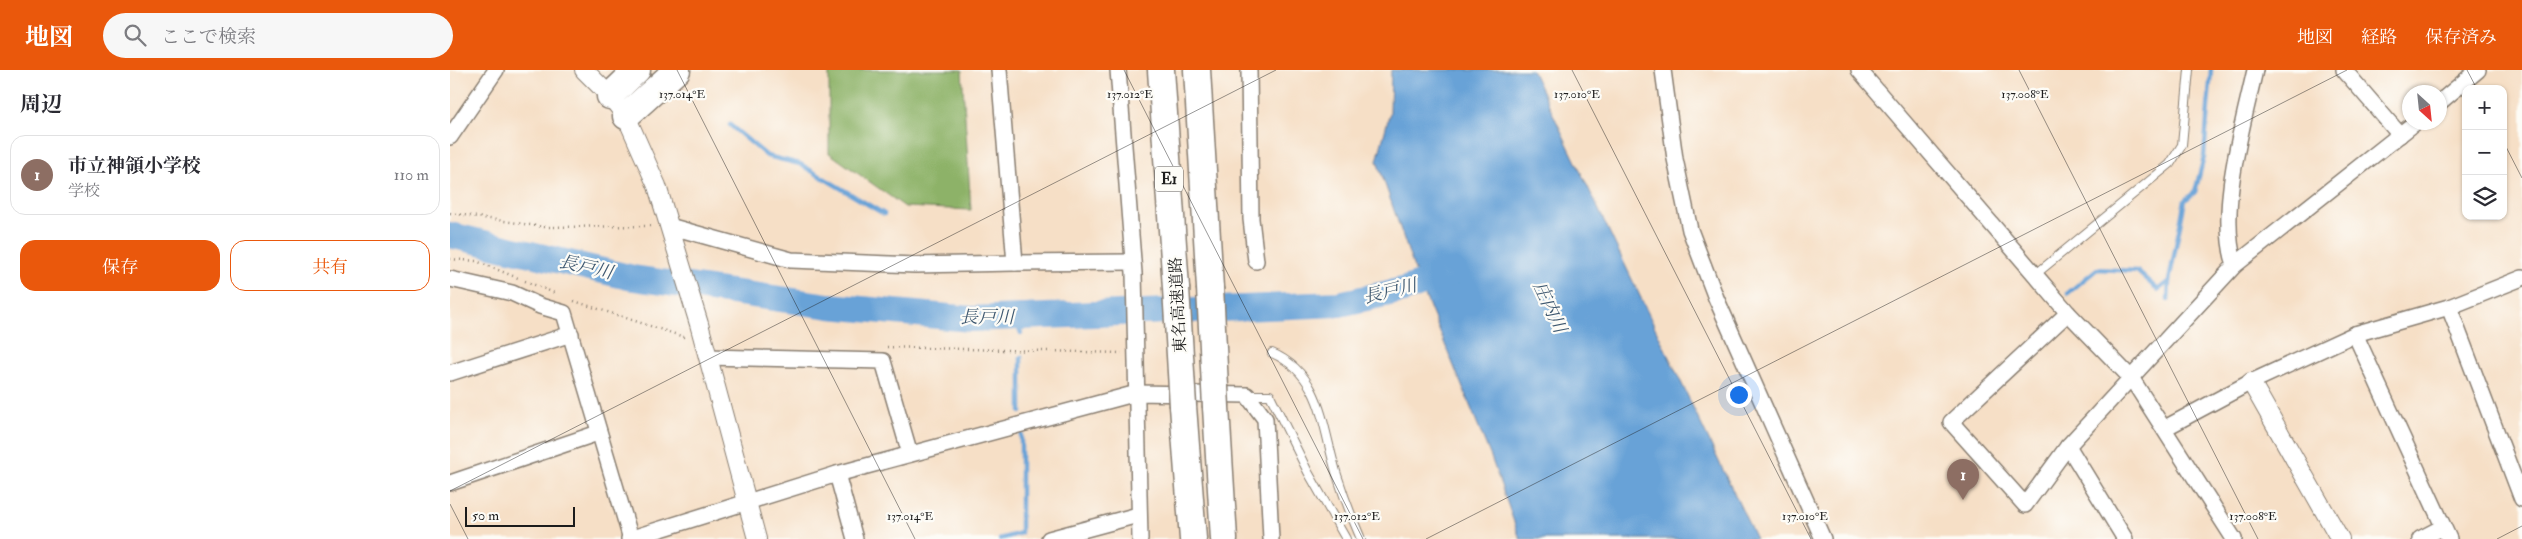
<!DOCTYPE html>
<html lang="ja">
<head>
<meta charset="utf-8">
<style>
  body { margin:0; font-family:"IM FELL Double Pica","Noto Serif JP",serif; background:#f7f7f7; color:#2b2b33 }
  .controls { position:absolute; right:15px; top:15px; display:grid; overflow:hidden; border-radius:10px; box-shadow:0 1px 4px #0004 }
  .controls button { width:45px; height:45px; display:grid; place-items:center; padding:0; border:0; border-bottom:1px solid #e1e1e2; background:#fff; color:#2b2b33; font:25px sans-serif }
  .compass { position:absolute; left:1952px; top:15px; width:45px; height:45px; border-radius:50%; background:#fff; box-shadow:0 1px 4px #0004; rotate:153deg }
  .scale { position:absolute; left:15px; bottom:12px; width:110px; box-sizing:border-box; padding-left:5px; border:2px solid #1c1c1c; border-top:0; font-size:14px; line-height:18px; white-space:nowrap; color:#1c1c1c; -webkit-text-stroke:4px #fdfcf7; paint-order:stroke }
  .you { position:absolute; left:1288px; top:324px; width:18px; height:18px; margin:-12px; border:4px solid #fff; border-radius:50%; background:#1a73e8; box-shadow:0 0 0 8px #1a73e833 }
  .badge { display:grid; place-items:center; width:32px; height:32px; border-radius:50%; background:#ea580c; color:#fff; font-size:16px; font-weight:700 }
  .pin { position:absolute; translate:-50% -41px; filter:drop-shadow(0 1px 2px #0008) }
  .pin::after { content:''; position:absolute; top:26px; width:18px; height:15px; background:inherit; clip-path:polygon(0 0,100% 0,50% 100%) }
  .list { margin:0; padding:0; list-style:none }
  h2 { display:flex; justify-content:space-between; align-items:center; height:65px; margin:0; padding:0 20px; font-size:21px }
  h2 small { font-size:16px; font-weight:400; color:#7c7c81 }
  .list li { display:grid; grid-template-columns:32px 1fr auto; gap:15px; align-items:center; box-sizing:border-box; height:80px; margin:0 10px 10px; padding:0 10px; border:1px solid #e1e1e2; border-radius:15px }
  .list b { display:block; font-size:19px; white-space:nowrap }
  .list p { margin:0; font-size:16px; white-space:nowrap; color:#7c7c81 }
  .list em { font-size:16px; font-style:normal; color:#7c7c81 }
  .actions { display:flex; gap:10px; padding:15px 20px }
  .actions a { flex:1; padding:11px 0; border:1px solid #ea580c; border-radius:15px; text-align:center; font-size:18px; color:#ea580c }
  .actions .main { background:#ea580c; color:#fff }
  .icon { flex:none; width:28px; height:28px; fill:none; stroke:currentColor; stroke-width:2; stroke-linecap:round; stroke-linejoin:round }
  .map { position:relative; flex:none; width:2072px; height:469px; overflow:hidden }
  header { display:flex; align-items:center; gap:30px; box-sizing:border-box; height:70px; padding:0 25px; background:#ea580c; color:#fff }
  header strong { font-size:24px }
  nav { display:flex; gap:28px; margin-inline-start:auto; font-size:18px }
  .search { width:350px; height:45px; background:#f7f7f7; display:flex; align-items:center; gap:12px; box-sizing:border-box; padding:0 18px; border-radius:28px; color:#7c7c81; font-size:19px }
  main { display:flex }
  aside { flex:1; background:#fff }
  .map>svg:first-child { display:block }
</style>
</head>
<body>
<header>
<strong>地図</strong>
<div class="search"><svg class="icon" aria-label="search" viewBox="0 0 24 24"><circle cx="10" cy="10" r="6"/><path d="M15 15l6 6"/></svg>ここで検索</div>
<nav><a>地図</a><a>経路</a><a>保存済み</a></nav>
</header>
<main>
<aside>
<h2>周辺<small></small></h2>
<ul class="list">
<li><span class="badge" style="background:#8d6e63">1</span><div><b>市立神領小学校</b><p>学校</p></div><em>110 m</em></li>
</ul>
<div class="actions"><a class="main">保存</a><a>共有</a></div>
</aside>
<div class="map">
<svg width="2072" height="469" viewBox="0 0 2072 469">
  <rect width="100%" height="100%" fill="#fdfcf7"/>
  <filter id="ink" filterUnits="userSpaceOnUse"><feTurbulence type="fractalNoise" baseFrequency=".02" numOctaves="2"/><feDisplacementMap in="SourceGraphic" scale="10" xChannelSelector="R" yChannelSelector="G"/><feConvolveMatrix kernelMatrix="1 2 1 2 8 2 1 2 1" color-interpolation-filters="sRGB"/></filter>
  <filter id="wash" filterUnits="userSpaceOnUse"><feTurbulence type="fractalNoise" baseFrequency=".0096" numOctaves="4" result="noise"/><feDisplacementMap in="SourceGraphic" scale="20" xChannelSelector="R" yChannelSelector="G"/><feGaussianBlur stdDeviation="1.12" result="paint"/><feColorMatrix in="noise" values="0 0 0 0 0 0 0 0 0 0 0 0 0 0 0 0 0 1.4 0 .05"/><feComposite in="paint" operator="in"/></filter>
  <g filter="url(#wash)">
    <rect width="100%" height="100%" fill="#f6dfc6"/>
    <!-- forest -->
    <path fill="#8db268" stroke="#546742" d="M379,0H512L521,140L455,137L379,83Z"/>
    <!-- water -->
    <path fill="#67a2d7" stroke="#425f7a" d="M941,0H1082L1306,469H1070L1041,387L965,201L927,91L940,42Z"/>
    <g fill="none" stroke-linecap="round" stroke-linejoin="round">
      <!-- stream -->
      <g stroke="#67a2d7" stroke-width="4.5">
        <path d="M280,55L317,86L350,94L434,144"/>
        <path d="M1618,223L1647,199L1687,201L1708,220L1719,211"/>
        <path d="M1718,230L1719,211L1735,130L1745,122L1754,87L1761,0"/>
        <path d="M564,247L571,263"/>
        <path d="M571,287V342"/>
        <path d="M550,469L571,463V363"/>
      </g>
      <!-- river -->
      <path stroke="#67a2d7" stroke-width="26" d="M0,165L183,208L379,236L521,249L889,234L953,220L1004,202"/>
    </g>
  </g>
  <g filter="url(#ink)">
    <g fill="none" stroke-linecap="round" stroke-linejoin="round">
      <defs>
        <g id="service">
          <path d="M1586,204L1720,94L1732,75L1739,0"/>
          <path d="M822,283C873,305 872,358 887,405C894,427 902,448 911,469"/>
          <path d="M797,325H820L858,402L896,469"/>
        </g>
        <g id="minor">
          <path d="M549,0L565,193L682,192"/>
          <path d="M668,0L684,203L690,469"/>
          <path d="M799,0L801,149L806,191"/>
          <path d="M1213,0L1225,89L1240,160L1266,228L1373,469"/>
          <path d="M1409,0L1618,243L1682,309L1784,469"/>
          <path d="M1894,0L1950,65"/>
          <path d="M1990,32L2028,0"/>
          <path d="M0,67L46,0"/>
          <path d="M219,156L341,190L465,195L565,193"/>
          <path d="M1785,195C1767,141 1793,55 1805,0"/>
          <path d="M0,209L62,223L90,236L114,243L181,469"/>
          <path d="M1999,237L2072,208"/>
          <path d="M1618,243L1501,352L1575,435L1618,376L1785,195L1966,52"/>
          <path d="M1905,264L1999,469"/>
          <path d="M257,287L433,291L460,384"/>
          <path d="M0,303L121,264"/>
          <path d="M1715,358L1801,312L1905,264L1999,237L2072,429"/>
          <path d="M1618,376L1675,469"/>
          <path d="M387,404L405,469"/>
          <path d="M0,413L148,363"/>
          <path d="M179,469L387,404L687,323L797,325L815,349L821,469"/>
          <path d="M599,469L688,445"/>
          <path d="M1970,469L1993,457"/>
        </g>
        <g id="tertiary">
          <path d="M134,0L160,26L176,46L207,116L249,254L307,469"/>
          <path d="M1801,312L1890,469"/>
        </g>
        <g id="motorway">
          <path d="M711,0L726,218"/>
          <path d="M747,0L760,218"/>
          <path d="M160,26L187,0"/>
          <path d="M176,46L227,0"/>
          <path d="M733,336L743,469"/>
          <path d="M766,337L774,469"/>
        </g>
      </defs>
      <!-- service casing -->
      <use href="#service" stroke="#897e71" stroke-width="10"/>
      <!-- minor casing -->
      <use href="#minor" stroke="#897e71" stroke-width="18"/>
      <!-- tertiary casing -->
      <use href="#tertiary" stroke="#897e71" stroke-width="20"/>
      <!-- motorway casing -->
      <use href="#motorway" stroke="#897e71" stroke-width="29"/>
      <!-- path -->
      <g stroke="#897e71" stroke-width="2.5" stroke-dasharray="1 4" stroke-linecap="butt">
        <path d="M0,143L94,157L203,156"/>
        <path d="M0,189L26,191L68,208"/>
        <path d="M75,211L107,224"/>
        <path d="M124,231L237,268"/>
        <path d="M437,277L672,283"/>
      </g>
      <!-- service -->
      <use href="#service" stroke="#fff" stroke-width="8"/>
      <!-- minor -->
      <use href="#minor" stroke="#fff" stroke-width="15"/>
      <!-- tertiary -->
      <use href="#tertiary" stroke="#fff" stroke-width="18"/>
      <!-- motorway -->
      <use href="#motorway" stroke="#fff" stroke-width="26"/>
      <defs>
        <g id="motorway-bridge">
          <path d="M726,218L733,336"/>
          <path d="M760,218L766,337"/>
        </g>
      </defs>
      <!-- motorway-bridge casing -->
      <use href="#motorway-bridge" stroke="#897e71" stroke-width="29" stroke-linecap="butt"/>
      <!-- motorway-bridge -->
      <use href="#motorway-bridge" stroke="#fff" stroke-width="26"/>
    </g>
  </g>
  <!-- ticks -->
  <path fill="none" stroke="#1c1c1c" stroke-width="1" stroke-opacity="0.45" d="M227,0L465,469M674,0L913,469M1122,0L1361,469M1569,0L1808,469M2017,0L2027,19M2053,71L2072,108M0,421L826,0M0,434L18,469M976,469L1897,0M2047,469L2072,456"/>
  <g text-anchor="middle" stroke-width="4.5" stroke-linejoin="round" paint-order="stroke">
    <!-- shield labels -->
    <rect fill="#fdfcf7" stroke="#605f5e" stroke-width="1" x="705" y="96.5" width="28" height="25" rx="4"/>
    <g font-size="15" font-weight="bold" fill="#1c1c1c">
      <text x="719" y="114">E1</text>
    </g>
    <!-- street labels -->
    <g font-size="16" fill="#1c1c1c" stroke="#fdfcf7">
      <text transform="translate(727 235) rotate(-93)" y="6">東名高速道路</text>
    </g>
    <!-- water labels -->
    <g font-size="18" font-style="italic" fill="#3e5870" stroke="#fdfcf7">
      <text transform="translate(136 197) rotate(13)" y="6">長戸川</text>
      <text transform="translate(940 221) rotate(-14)" y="6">長戸川</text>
      <text transform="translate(1100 237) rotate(65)" y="6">庄内川</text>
      <text x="537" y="253">長戸川</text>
    </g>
  </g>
  <g font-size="12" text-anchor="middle" fill="#1c1c1c" stroke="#fdfcf7" stroke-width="4.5" stroke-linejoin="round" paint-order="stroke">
    <text x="232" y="28">137.014°E</text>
    <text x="680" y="28">137.012°E</text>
    <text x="1127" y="28">137.010°E</text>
    <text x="1575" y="28">137.008°E</text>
    <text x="460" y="450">137.014°E</text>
    <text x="907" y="450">137.012°E</text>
    <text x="1355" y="450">137.010°E</text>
    <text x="1803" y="450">137.008°E</text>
  </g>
</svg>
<div class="controls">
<button>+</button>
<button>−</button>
<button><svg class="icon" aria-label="layers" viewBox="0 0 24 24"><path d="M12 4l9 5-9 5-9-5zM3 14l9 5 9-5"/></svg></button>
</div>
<svg class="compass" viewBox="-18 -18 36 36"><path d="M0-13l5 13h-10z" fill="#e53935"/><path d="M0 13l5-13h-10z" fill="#7c7c81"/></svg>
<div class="scale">50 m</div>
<div class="you"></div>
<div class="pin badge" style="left:1513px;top:430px;background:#8d6e63">1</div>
</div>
</main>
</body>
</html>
